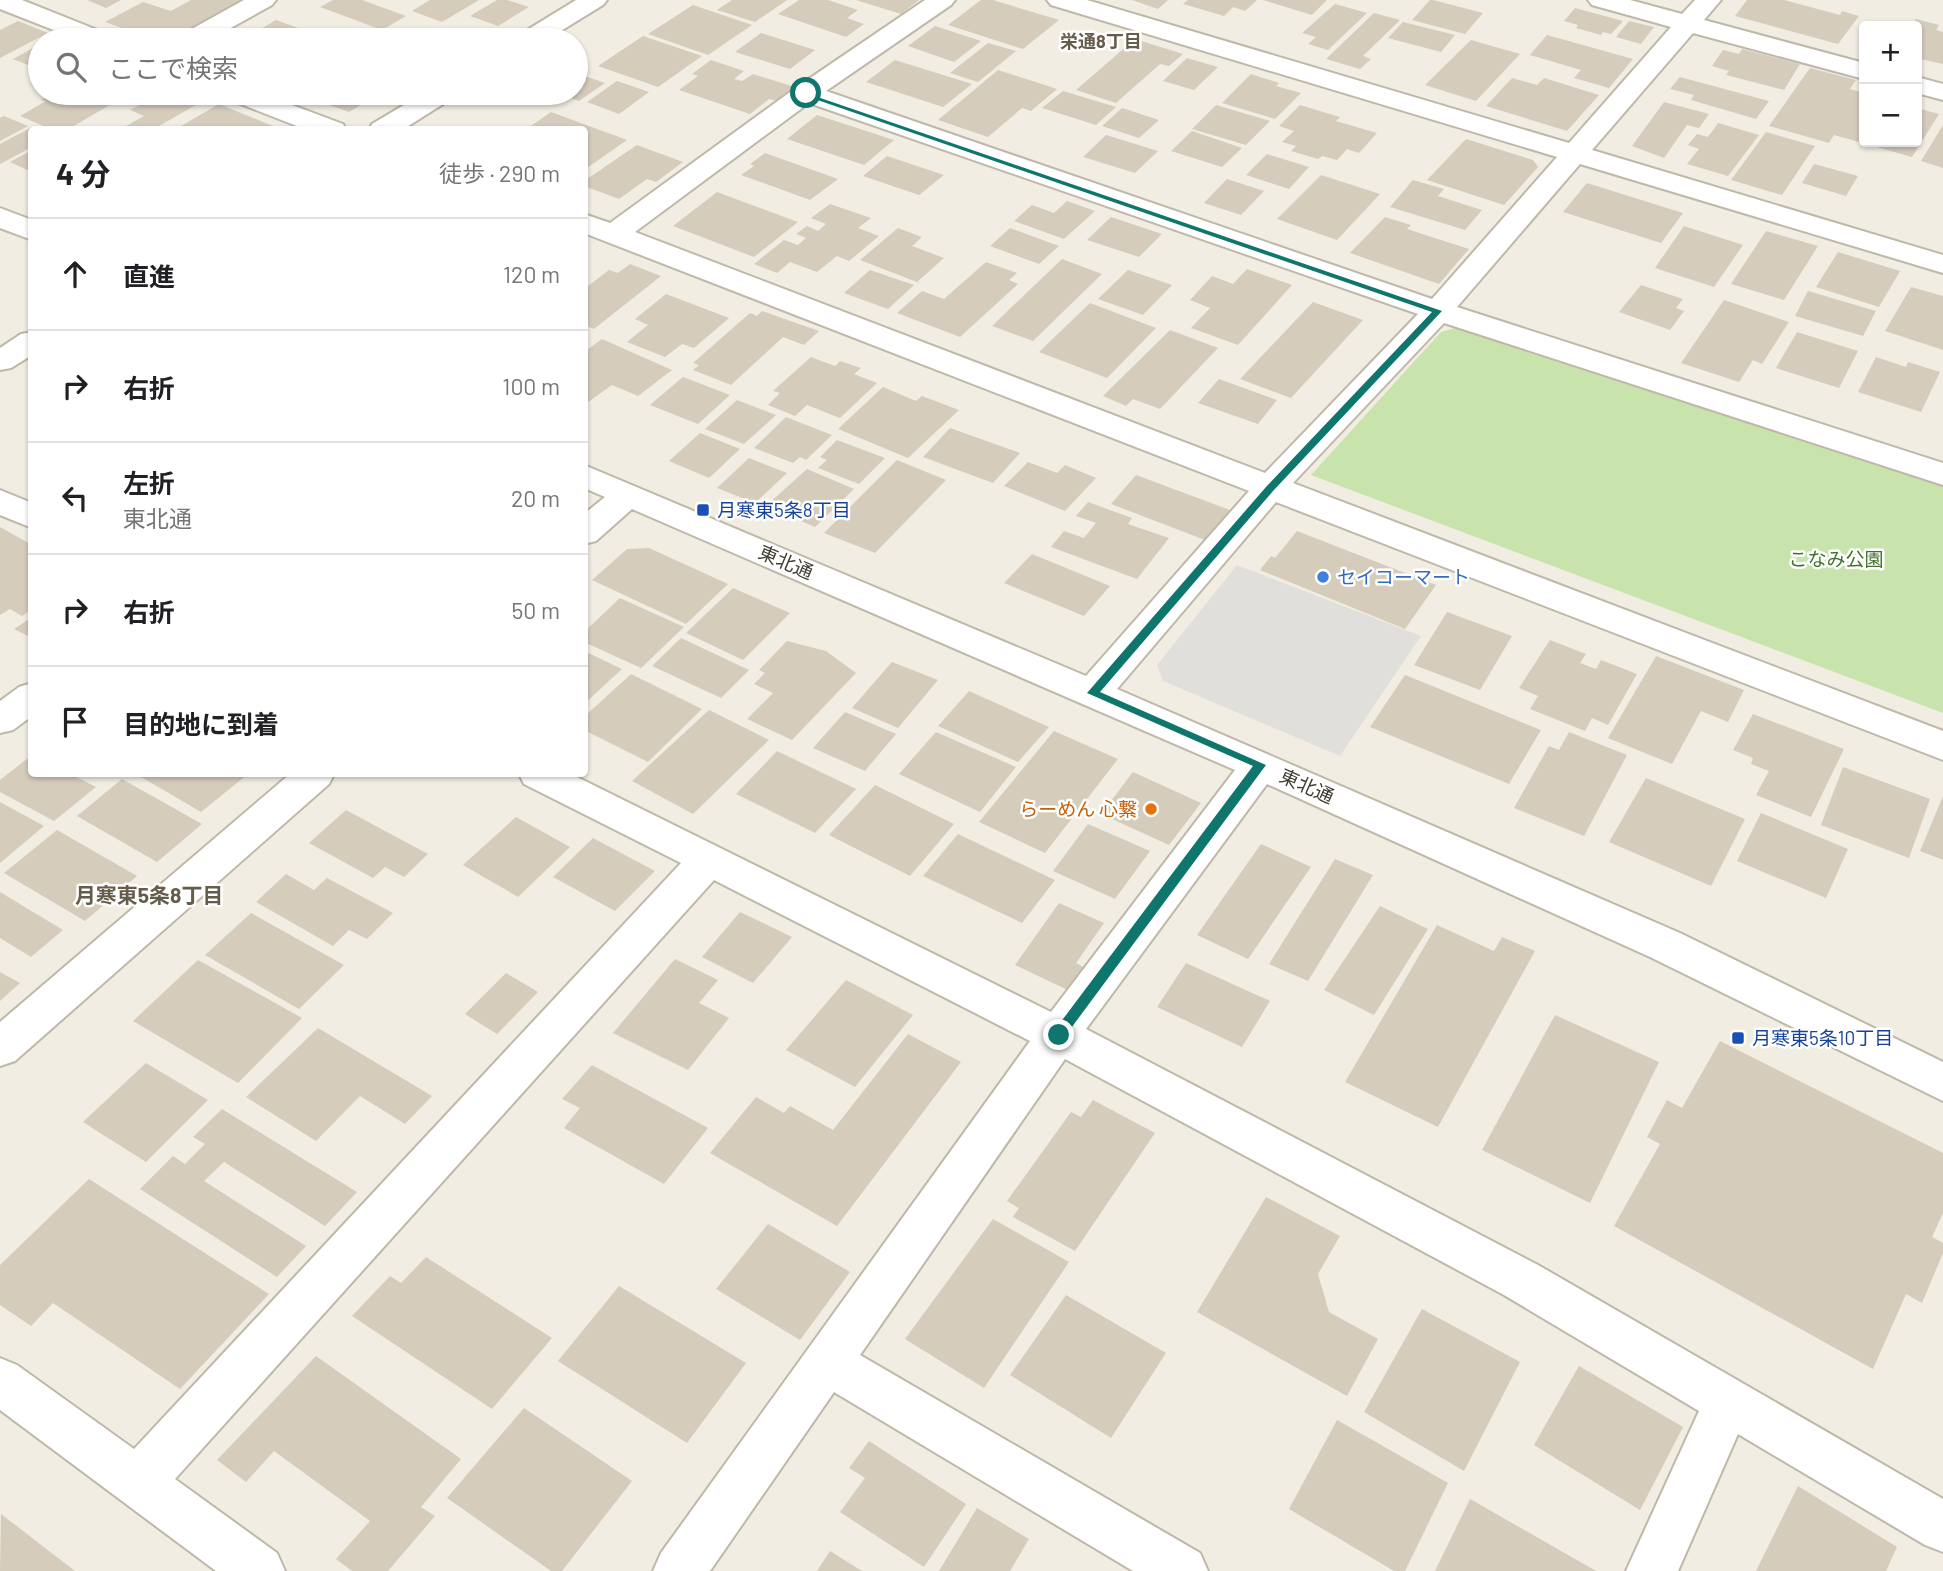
<!DOCTYPE html>
<html lang="ja">
<head>
<meta charset="utf-8">
<style>
  body { margin:0; font-family:Barlow,"Noto Sans JP",sans-serif; background:#f2f2f2; color:#202124 }
  .controls { position:absolute; right:21px; top:21px; display:grid; overflow:hidden; border-radius:7px; box-shadow:0 2px 5px #0004 }
  .controls button { width:63px; height:63px; display:grid; place-items:center; padding:0; border:0; border-bottom:2px solid #e0e0e0; background:#fff; color:#202124; font:35px sans-serif }
  .stop { position:absolute; width:21px; height:21px; margin:-16px; border:5px solid #0f766e; border-radius:50%; background:#fff }
  .stop.end { background:#0f766e; border-color:#fff; box-shadow:0 2px 7px #0008 }
  .list { margin:0; padding:0; list-style:none }
  h2 { display:flex; justify-content:space-between; align-items:center; height:91px; margin:0; padding:0 28px; font-size:30px }
  h2 small { font-size:23px; font-weight:400; color:#757577 }
  .list li { display:grid; grid-template-columns:46px 1fr auto; gap:21px; align-items:center; box-sizing:border-box; height:112px; padding:0 28px; border-top:2px solid #e0e0e0 }
  .list b { display:block; font-size:26px; white-space:nowrap }
  .list p { margin:0; font-size:23px; white-space:nowrap; color:#757577 }
  .list em { font-size:23px; font-style:normal; color:#757577 }
  .icon { flex:none; width:38px; height:38px; fill:none; stroke:currentColor; stroke-width:2; stroke-linecap:round; stroke-linejoin:round }
  .map { position:relative; flex:none; width:1943px; height:1571px; overflow:hidden }
  .search { position:absolute; background:#fff; box-shadow:0 2px 5px #0004; left:28px; top:28px; width:560px; height:77px; display:flex; align-items:center; gap:18px; box-sizing:border-box; padding:0 24px; border-radius:38px; color:#757577; font-size:26px }
  .panel { position:absolute; background:#fff; box-shadow:0 2px 5px #0004; left:28px; top:126px; width:560px; height:651px; border-radius:7px }
  .map>svg:first-child { display:block }
</style>
</head>
<body>
<div class="map">
<svg width="1943" height="1571" viewBox="0 0 1943 1571">
  <rect width="100%" height="100%" fill="#f1ede3"/>
  <!-- green -->
  <path fill="#c8e4ac" d="M1455,328L1943,481V713L1311,475L1441,332Z"/>
  <!-- parking -->
  <path fill="#e1dfdb" d="M1237,565L1421,636L1340,756L1163,681L1157,665Z"/>
  <!-- building -->
  <g fill="#d5ccbc">
    <path d="M87,0H121L106,8Z"/>
    <path d="M191,0H245L173,40H155L105,22L143,2L171,11Z"/>
    <path d="M333,0H362L406,16L382,30L320,7Z"/>
    <path d="M430,0H479L442,22L412,11Z"/>
    <path d="M497,0H507L529,7L498,26L470,16Z"/>
    <path d="M732,0H787L755,22L717,10Z"/>
    <path d="M799,0H828L858,10L847,18L864,24L846,37L778,14Z"/>
    <path d="M856,0H919L901,14Z"/>
    <path d="M981,0H993L1059,20L1023,49L948,25Z"/>
    <path d="M1132,0H1168L1158,9Z"/>
    <path d="M1188,0H1257L1245,11L1233,7L1224,16L1183,4Z"/>
    <path d="M1263,0H1327L1312,15Z"/>
    <path d="M1430,0H1433L1483,13L1465,34L1412,20Z"/>
    <path d="M1747,0H1784L1840,15L1842,11L1859,16L1838,44L1735,16Z"/>
    <path d="M1335,4L1367,13L1328,50L1308,44L1316,37L1302,33Z"/>
    <path d="M693,5L752,25L708,55L648,34Z"/>
    <path d="M1575,8L1623,21L1611,34L1603,32L1601,35L1576,28L1578,25L1564,21Z"/>
    <path d="M1374,13L1400,20L1363,56L1371,59L1360,69L1326,59Z"/>
    <path d="M1916,19L1939,25L1936,30L1943,32V64L1917,58V26H1899L1901,22L1912,25Z"/>
    <path d="M276,20L331,40L244,39Z"/>
    <path d="M18,21L48,33L0,58V30Z"/>
    <path d="M1629,21L1654,27L1641,44L1616,37Z"/>
    <path d="M1403,22L1455,35L1441,52L1388,38Z"/>
    <path d="M935,26L981,41L954,62L908,46Z"/>
    <path d="M761,33L815,50L790,69L735,52Z"/>
    <path d="M1547,35L1633,59L1609,88L1574,78L1581,70L1530,55Z"/>
    <path d="M643,36L702,56L658,87L598,66Z"/>
    <path d="M1135,39L1183,54L1169,66L1160,64L1116,103L1076,90Z"/>
    <path d="M1471,40L1520,54L1476,101L1425,85Z"/>
    <path d="M988,43L1016,51L978,82L950,73Z"/>
    <path d="M40,44V70L13,59Z"/>
    <path d="M1742,49L1800,64L1784,90L1726,75L1729,71L1712,66L1723,50L1739,54Z"/>
    <path d="M1187,58L1218,67L1194,90L1163,81Z"/>
    <path d="M711,60L744,71L734,79L742,81L753,74L798,88L780,102L769,99L750,114L679,90L698,76L692,74Z"/>
    <path d="M895,60L972,84L943,107L866,82Z"/>
    <path d="M1810,68L1856,80L1850,89L1864,93V142H1917V108L1939,114L1912,157L1834,135L1829,143L1769,126Z"/>
    <path d="M998,70L1057,89L1031,111L1022,108L988,137L938,120Z"/>
    <path d="M576,73L605,83L579,101L556,93H576Z"/>
    <path d="M1251,74L1279,83L1276,86L1301,93L1275,119L1222,103Z"/>
    <path d="M1680,77L1769,101L1756,119L1691,100L1694,95L1670,89Z"/>
    <path d="M1512,78L1537,85L1544,78L1599,95L1567,131L1486,106Z"/>
    <path d="M617,81L649,92L619,114L587,102Z"/>
    <path d="M1063,91L1116,107L1096,125L1042,108Z"/>
    <path d="M53,93H130L67,130H53L20,116L46,101L41,100Z"/>
    <path d="M161,93H195L208,98L152,130H119L144,116L130,110Z"/>
    <path d="M296,93H357L372,98L349,112Z"/>
    <path d="M1664,102L1709,114L1699,128L1687,125L1664,158L1632,146Z"/>
    <path d="M219,104L280,129V130H174Z"/>
    <path d="M1216,105L1270,121L1246,145L1192,129Z"/>
    <path d="M1300,105L1340,117L1336,121L1377,133L1359,153L1347,149L1337,160L1322,156L1318,159L1291,151L1296,146L1282,142L1294,131L1279,126Z"/>
    <path d="M1122,108L1159,120L1139,138L1102,126Z"/>
    <path d="M551,112L627,140L584,170V130H525Z"/>
    <path d="M817,115L894,140L864,165L787,139Z"/>
    <path d="M4,116L28,126L0,141V118Z"/>
    <path d="M1718,123L1759,135L1728,176L1687,164L1699,149L1688,145L1697,134L1708,137Z"/>
    <path d="M1943,125V168L1921,161Z"/>
    <path d="M32,127V147L0,164V144Z"/>
    <path d="M1192,131L1242,148L1222,167L1171,151Z"/>
    <path d="M1766,132L1815,146L1782,195L1731,180Z"/>
    <path d="M1106,135L1158,151L1135,173L1083,157Z"/>
    <path d="M1466,139L1533,160L1538,167L1504,205L1427,180Z"/>
    <path d="M637,145L683,162L656,182L647,179L619,199L584,186V181Z"/>
    <path d="M32,150V172L10,162Z"/>
    <path d="M765,153L838,179L810,200L741,175L754,166L750,164Z"/>
    <path d="M1267,154L1309,167L1289,189L1246,175Z"/>
    <path d="M887,156L944,175L919,195L863,176Z"/>
    <path d="M1814,164L1858,176L1846,196L1802,183Z"/>
    <path d="M1321,175L1380,194L1337,240L1277,219Z"/>
    <path d="M1227,179L1264,191L1241,215L1204,203Z"/>
    <path d="M1413,180L1444,189L1438,196L1482,210L1465,230L1390,207Z"/>
    <path d="M1587,183L1683,213L1661,243L1563,212Z"/>
    <path d="M717,192L798,222L754,257L673,226Z"/>
    <path d="M1067,201L1095,211L1064,239L1014,221L1032,205L1054,213Z"/>
    <path d="M830,204L871,218L858,228L879,236L849,261L837,256L817,272L790,262L777,273L754,264L784,240L798,245L806,238L796,234L807,226L818,231L826,224L811,218Z"/>
    <path d="M1111,217L1162,234L1139,257L1087,240Z"/>
    <path d="M1385,217L1411,225L1407,229L1469,249L1439,284L1350,253Z"/>
    <path d="M1684,226L1743,245L1714,287L1655,268Z"/>
    <path d="M898,228L922,237L912,246L944,258L917,282L860,260Z"/>
    <path d="M1010,228L1059,246L1039,264L990,246Z"/>
    <path d="M1766,231L1818,246L1784,300L1731,284Z"/>
    <path d="M1838,252L1900,271L1879,307L1816,287Z"/>
    <path d="M1062,259L1102,274L1033,341L992,326Z"/>
    <path d="M986,262L1017,273L1009,280L1018,284L960,337L897,313L922,291L944,299Z"/>
    <path d="M630,264L661,276L594,329L584,325V289L609,270L618,273Z"/>
    <path d="M1247,269L1292,285L1238,345L1191,328L1210,308L1190,300L1212,276L1233,284Z"/>
    <path d="M870,270L914,285L888,309L844,293Z"/>
    <path d="M1128,270L1172,285L1143,315L1098,299Z"/>
    <path d="M1641,285L1683,299L1676,308L1684,311L1670,330L1619,312Z"/>
    <path d="M1911,287L1943,296V350L1885,331Z"/>
    <path d="M1808,291L1876,311L1863,336L1795,316Z"/>
    <path d="M666,294L729,318L694,348L682,344L665,357L627,342L648,325L635,319Z"/>
    <path d="M1724,300L1789,322L1762,364L1753,360L1739,382L1681,363Z"/>
    <path d="M1313,302L1363,320L1291,398L1240,379Z"/>
    <path d="M1090,303L1156,328L1107,378L1039,352Z"/>
    <path d="M762,311L819,331L804,345L783,337L731,385L693,370L699,365L693,363L750,313L757,316Z"/>
    <path d="M1170,330L1218,348L1160,409L1133,399L1126,406L1103,396Z"/>
    <path d="M1797,332L1858,351L1839,388L1776,368Z"/>
    <path d="M602,339L672,370L638,396L612,385L584,405V352Z"/>
    <path d="M811,357L835,366L840,361L861,368L854,374L877,383L840,418L807,405L795,416L768,405L780,393L773,391Z"/>
    <path d="M1876,357L1906,367L1908,362L1940,372L1921,412L1858,392Z"/>
    <path d="M683,377L730,395L698,424L650,405Z"/>
    <path d="M1219,379L1277,400L1258,424L1198,403Z"/>
    <path d="M883,387L916,401L922,396L959,410L908,458L838,429Z"/>
    <path d="M737,400L776,415L744,444L705,429Z"/>
    <path d="M786,417L832,435L806,460L800,457L793,463L754,448Z"/>
    <path d="M950,428L1020,453L993,483L923,457Z"/>
    <path d="M700,433L740,449L709,478L669,461Z"/>
    <path d="M837,440L885,458L859,484L818,468L827,460L820,457Z"/>
    <path d="M749,458L787,473L755,503L717,488Z"/>
    <path d="M897,460L946,480L875,553L824,533Z"/>
    <path d="M1028,462L1057,473L1065,465L1096,478L1065,511L1004,486Z"/>
    <path d="M807,469L854,489L815,527L766,506Z"/>
    <path d="M1136,475L1230,510L1205,540L1111,504Z"/>
    <path d="M1088,502L1132,518L1128,524L1169,538L1137,579L1051,547L1064,531L1084,538L1096,523L1076,516Z"/>
    <path d="M0,527L32,545V609L22,616L10,609L0,615Z"/>
    <path d="M1297,531L1436,585L1405,629L1260,570L1271,556L1275,558Z"/>
    <path d="M649,548L728,584L686,624L592,580L627,549Z"/>
    <path d="M1032,554L1110,586L1084,616L1004,583Z"/>
    <path d="M733,588L790,613L743,660L686,633Z"/>
    <path d="M620,598L684,627L641,668L584,642V632Z"/>
    <path d="M1447,612L1512,636L1480,690L1414,665Z"/>
    <path d="M32,617V638L14,629Z"/>
    <path d="M681,638L749,670L721,698L652,666Z"/>
    <path d="M1550,640L1586,654L1580,663L1596,669L1601,660L1637,674L1608,725L1592,718L1585,731L1530,709L1538,696L1519,688Z"/>
    <path d="M787,641L826,651L856,673L792,740L747,719L773,693L754,684L765,673L759,670Z"/>
    <path d="M584,651L622,669L584,704Z"/>
    <path d="M1656,656L1744,690L1728,722L1701,711L1672,764L1608,738Z"/>
    <path d="M892,662L938,680L898,728L852,708Z"/>
    <path d="M631,674L702,709L648,762L584,730V717Z"/>
    <path d="M1405,675L1541,730L1509,784L1370,727Z"/>
    <path d="M969,691L1049,727L1018,762L938,726Z"/>
    <path d="M709,710L769,740L693,814L632,781Z"/>
    <path d="M845,712L896,734L865,771L813,748Z"/>
    <path d="M1753,714L1844,749L1811,817L1756,795L1769,771L1751,764L1753,758L1733,750Z"/>
    <path d="M1054,731L1118,759L1045,853L979,822Z"/>
    <path d="M936,732L1016,767L980,812L899,774Z"/>
    <path d="M1569,732L1627,755L1584,836L1514,808L1549,746L1559,750Z"/>
    <path d="M777,751L856,789L815,833L736,794Z"/>
    <path d="M32,755V774H71L96,787L54,821L0,792V780Z"/>
    <path d="M1843,767L1930,799L1909,858L1821,825Z"/>
    <path d="M1133,772L1201,803L1169,845L1101,814Z"/>
    <path d="M136,774H248L201,812Z"/>
    <path d="M1646,778L1745,819L1711,886L1609,842Z"/>
    <path d="M122,779L202,824L157,862L77,816Z"/>
    <path d="M875,785L954,824L910,876L829,835Z"/>
    <path d="M1943,796V860L1920,851Z"/>
    <path d="M0,802L44,826L0,863Z"/>
    <path d="M346,810L428,854L404,877L385,867L373,878L309,843Z"/>
    <path d="M1761,813L1848,849L1826,898L1737,861Z"/>
    <path d="M516,817L570,847L518,897L463,865Z"/>
    <path d="M1088,824L1150,851L1115,899L1053,871Z"/>
    <path d="M57,830L137,876L85,921L4,873Z"/>
    <path d="M958,834L1055,880L1022,923L923,876Z"/>
    <path d="M593,838L655,871L615,911L553,877Z"/>
    <path d="M1261,844L1311,867L1248,959L1197,935Z"/>
    <path d="M1335,859L1373,875L1308,981L1269,964Z"/>
    <path d="M286,874L314,890L327,878L393,913L367,939L349,930L333,946L256,902Z"/>
    <path d="M0,892L63,930L31,957L0,938Z"/>
    <path d="M1059,903L1104,923L1076,963L1087,969L1072,992L1015,965Z"/>
    <path d="M1380,906L1428,929L1374,1015L1324,990Z"/>
    <path d="M740,912L792,937L753,983L702,957Z"/>
    <path d="M251,913L344,965L299,1009L205,955Z"/>
    <path d="M1437,925L1494,951L1502,937L1535,951L1438,1127L1345,1082Z"/>
    <path d="M675,959L718,980L699,1003L729,1018L688,1070L613,1033Z"/>
    <path d="M198,960L302,1018L238,1083L133,1021Z"/>
    <path d="M1186,963L1270,1001L1242,1047L1157,1007Z"/>
    <path d="M0,972L20,983L0,1001Z"/>
    <path d="M506,973L538,992L497,1034L465,1014Z"/>
    <path d="M846,980L913,1015L855,1087L786,1050Z"/>
    <path d="M1555,1015L1659,1062L1590,1203L1482,1150Z"/>
    <path d="M318,1028L432,1096L405,1124L360,1096L316,1141L246,1097Z"/>
    <path d="M908,1034L961,1062L837,1226L710,1153L756,1097L784,1113L790,1106L833,1130Z"/>
    <path d="M1720,1041L1943,1153V1213L1932,1237L1943,1243V1253L1922,1303L1906,1294L1873,1369L1614,1226L1660,1144L1647,1137L1667,1100L1682,1108Z"/>
    <path d="M146,1063L208,1100L146,1162L83,1122Z"/>
    <path d="M592,1065L708,1128L664,1184L564,1128L580,1108L562,1099Z"/>
    <path d="M1093,1100L1155,1133L1075,1251L1013,1217L1019,1208L1007,1201L1071,1112L1081,1117Z"/>
    <path d="M222,1109L357,1192L325,1226L224,1162L204,1181L306,1246L277,1277L140,1189L173,1156L185,1164L205,1144L193,1137Z"/>
    <path d="M89,1179L269,1294L180,1389L53,1303L31,1326L0,1305V1265Z"/>
    <path d="M1266,1197L1340,1236L1318,1274L1329,1312L1378,1339L1347,1396L1197,1312Z"/>
    <path d="M993,1219L1069,1262L984,1388L905,1339Z"/>
    <path d="M768,1224L850,1272L800,1340L716,1289Z"/>
    <path d="M426,1257L552,1338L492,1409L352,1316L390,1276L401,1283Z"/>
    <path d="M619,1286L746,1363L687,1443L558,1361Z"/>
    <path d="M1066,1295L1166,1353L1111,1438L1010,1375Z"/>
    <path d="M1422,1309L1520,1362L1464,1471L1364,1412Z"/>
    <path d="M316,1356L461,1459L421,1507L435,1516L388,1571H352L336,1559L370,1521L274,1451L246,1482L217,1460Z"/>
    <path d="M1579,1366L1683,1427L1640,1510L1534,1445Z"/>
    <path d="M524,1408L632,1481L562,1571H551L447,1498Z"/>
    <path d="M1337,1420L1448,1483L1405,1571H1394L1289,1509Z"/>
    <path d="M869,1441L966,1504L924,1567L840,1512L865,1478L849,1468Z"/>
    <path d="M1798,1486L1897,1547L1886,1571H1756Z"/>
    <path d="M1470,1499L1596,1571H1435Z"/>
    <path d="M977,1508L1029,1539L1010,1571H939Z"/>
    <path d="M1,1514L75,1571H0Z"/>
    <path d="M830,1551L862,1571H817Z"/>
  </g>
  <g fill="none" stroke-linecap="round" stroke-linejoin="round">
    <defs>
      <g id="minor">
        <path d="M0,0H22L110,35L114,40H79L0,9Z"/>
        <path d="M244,0H276L272,5L209,40H177L181,35Z"/>
        <path d="M576,0H607L603,5L546,40H515L519,35Z"/>
        <path d="M925,0H955L951,5L826,91L1432,299L1557,157L1051,5L1047,0H1087L1569,143L1671,27L1592,5L1588,0H1630L1682,14L1695,0H1721L1704,20L1864,63V79L1693,33L1592,150L1943,255V273L1580,164L1457,307L1943,463V485L1444,323L1293,483L1943,731V760L1276,502L1117,689L1680,933L1943,1062V1101L1650,957L1267,784L1086,1029L1538,1265L1943,1499V1552L1925,1545L1738,1434L1678,1571H1626L1699,1411L1504,1295L1065,1059L860,1355L1200,1553L1208,1571H1133L834,1392L710,1571H653L661,1553L1030,1041L714,880L175,1479L277,1553L285,1571H216L0,1410V1358L17,1365L134,1449L681,863L524,784L519,774H571L1051,1012L1235,770L632,509L596,541L584,544V514L605,497L584,488V465L1086,676L1249,491L584,233V214L610,223L797,87ZM809,103L1418,314L1265,473L635,232Z"/>
        <path d="M1917,77L1943,84V100L1917,93Z"/>
        <path d="M224,93H260L343,124L346,130H307L228,99Z"/>
        <path d="M424,93H455L451,99L402,130H369L372,124Z"/>
        <path d="M0,208L32,220V240L0,228Z"/>
        <path d="M32,332V355L11,368L0,370V348L21,334Z"/>
        <path d="M0,490L32,503V528L0,515Z"/>
        <path d="M32,683V716L13,730L0,733V701L19,687Z"/>
        <path d="M290,774H334L329,784L15,1061L0,1066V1022Z"/>
      </g>
    </defs>
    <!-- minor casing -->
    <use href="#minor" stroke="#bfb8a9" stroke-width="4"/>
    <!-- minor -->
    <use href="#minor" fill="#fff" fill-rule="evenodd"/>
  </g>
  <!-- route -->
  <path fill="#0f766e" d="M803,92L1442,311L1273,491L1100,692L1266,765L1063,1039L1059,1040L1052,1035L1054,1031L1253,766L1087,693L1266,487L1432,312L803,95Z"/>
  <!-- markers -->
  <g fill="#1a4fb4" stroke="#fff" stroke-width="2.5">
    <rect x="696" y="503" width="14" height="14" rx="3.5"/>
    <rect x="1731" y="1031" width="14" height="14" rx="3.5"/>
  </g>
  <circle fill="#3f7fe0" stroke="#fff" stroke-width="2.5" cx="1323" cy="577" r="7"/>
  <circle fill="#e8710a" stroke="#fff" stroke-width="2.5" cx="1151" cy="809" r="7"/>
  <g text-anchor="middle" stroke-width="5" stroke-linejoin="round" paint-order="stroke">
    <!-- far-neighbourhood labels -->
    <g font-size="18" font-weight="bold" fill="#655c4b" stroke="#fff">
      <text x="1101" y="48">栄通8丁目</text>
    </g>
    <!-- transit labels -->
    <g font-size="19" fill="#164399" stroke="#fff" text-anchor="start">
      <text x="717" y="517">月寒東5条8丁目</text>
      <text x="1752" y="1045">月寒東5条10丁目</text>
    </g>
    <!-- park labels -->
    <g font-size="19" fill="#41712a" stroke="#fff">
      <text x="1836" y="566">こなみ公園</text>
    </g>
    <!-- street labels -->
    <g font-size="19" fill="#423d33" stroke="#fff">
      <text transform="translate(786 562) rotate(23)" y="7">東北通</text>
      <text transform="translate(1307 786) rotate(24)" y="7">東北通</text>
    </g>
    <!-- shop labels -->
    <g font-size="19" fill="#366cbe" stroke="#fff" text-anchor="start">
      <text x="1337" y="584">セイコーマート</text>
    </g>
    <!-- food labels -->
    <g font-size="19" fill="#c56008" stroke="#fff" text-anchor="end">
      <text x="1137" y="816">らーめん 心繋</text>
    </g>
    <!-- neighbourhood labels -->
    <g font-size="21" font-weight="bold" fill="#655c4b" stroke="#fff">
      <text x="149" y="903">月寒東5条8丁目</text>
    </g>
  </g>
</svg>
<div class="controls">
<button>+</button>
<button>−</button>
</div>
<div class="stop" style="left:806px;top:93px"></div>
<div class="stop end" style="left:1059px;top:1035px"></div>
<div class="search"><svg class="icon" aria-label="search" viewBox="0 0 24 24"><circle cx="10" cy="10" r="6"/><path d="M15 15l6 6"/></svg>ここで検索</div>
<section class="panel">
<h2>4 分<small>徒歩 · 290 m</small></h2>
<ul class="list">
<li><svg class="icon" aria-label="ahead" viewBox="0 0 24 24"><path d="M12 20V5M6 11l6-6 6 6"/></svg><div><b>直進</b></div><em>120 m</em></li>
<li><svg class="icon" aria-label="right" viewBox="0 0 24 24"><path d="M7 20v-9h11M14 6l5 5-5 5"/></svg><div><b>右折</b></div><em>100 m</em></li>
<li><svg class="icon" aria-label="left" viewBox="0 0 24 24"><path d="M17 20v-9H6M10 6l-5 5 5 5"/></svg><div><b>左折</b><p>東北通</p></div><em>20 m</em></li>
<li><svg class="icon" aria-label="right" viewBox="0 0 24 24"><path d="M7 20v-9h11M14 6l5 5-5 5"/></svg><div><b>右折</b></div><em>50 m</em></li>
<li><svg class="icon" aria-label="arrive" viewBox="0 0 24 24"><path d="M6 21V4h12l-3 4 3 4H6"/></svg><div><b>目的地に到着</b></div></li>
</ul>
</section>
</div>
</body>
</html>
